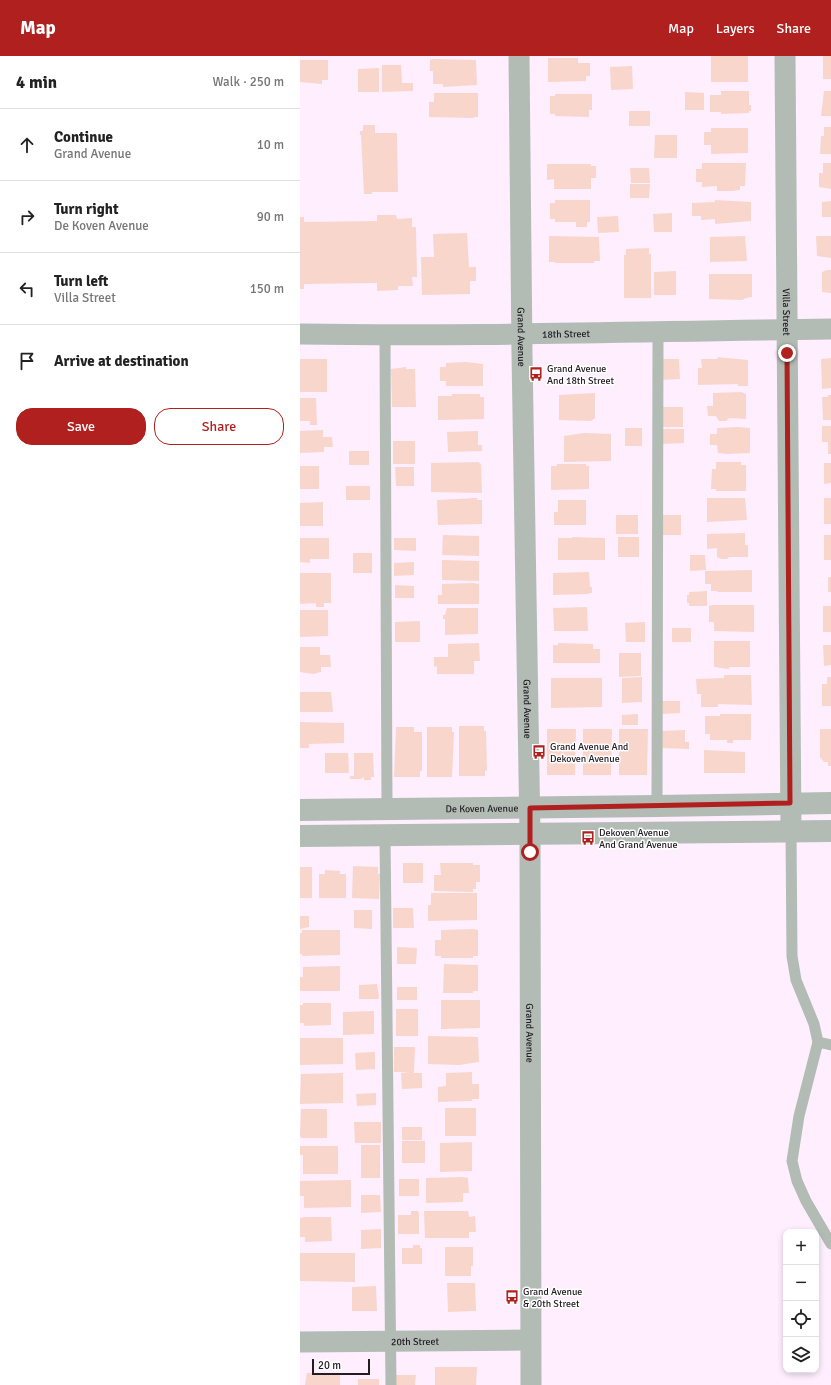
<!DOCTYPE html>
<html lang="en">
<head>
<meta charset="utf-8">
<style>
  body { margin:0; font-family:Signika,sans-serif; background:#f6f6f6; color:#222 }
  .controls { position:absolute; right:12px; bottom:12px; display:grid; overflow:hidden; border-radius:8px; box-shadow:0 2px 6px #0003 }
  .controls button { width:36px; height:36px; display:grid; place-items:center; padding:0; border:0; border-bottom:1px solid #e0e0e0; background:#fff; color:#222; font:20px sans-serif }
  .scale { position:absolute; left:12px; bottom:10px; width:58px; box-sizing:border-box; padding-left:4px; border:2px solid #231c23; border-top:0; font-size:11px; line-height:14px; white-space:nowrap; color:#231c23; -webkit-text-stroke:3px #fff; paint-order:stroke }
  .stop { position:absolute; width:12px; height:12px; margin:-9px; border:3px solid #b0201e; border-radius:50%; background:#fff }
  .stop.end { background:#b0201e; border-color:#fff; box-shadow:0 1px 4px #0008 }
  .list { margin:0; padding:0; list-style:none }
  h2 { display:flex; justify-content:space-between; align-items:center; height:52px; margin:0; padding:0 16px; font-size:17px }
  h2 small { font-size:13px; font-weight:400; color:#767676 }
  .list li { display:grid; grid-template-columns:26px 1fr auto; gap:12px; align-items:center; box-sizing:border-box; height:72px; padding:0 16px; border-top:1px solid #e0e0e0 }
  .list b { display:block; font-size:15px; white-space:nowrap }
  .list p { margin:0; font-size:13px; white-space:nowrap; color:#767676 }
  .list em { font-size:13px; font-style:normal; color:#767676 }
  .actions { display:flex; gap:8px; padding:12px 16px }
  .actions a { flex:1; padding:9px 0; border:1px solid #b0201e; border-radius:16px; text-align:center; font-size:14px; color:#b0201e }
  .actions .main { background:#b0201e; color:#fff }
  .icon { flex:none; width:22px; height:22px; fill:none; stroke:currentColor; stroke-width:2; stroke-linecap:round; stroke-linejoin:round }
  .map { position:relative; flex:none; width:531px; height:1329px; overflow:hidden }
  header { display:flex; align-items:center; gap:24px; box-sizing:border-box; height:56px; padding:0 20px; background:#b0201e; color:#fff }
  header strong { font-size:19px }
  nav { display:flex; gap:22px; margin-inline-start:auto; font-size:14px }
  main { display:flex }
  aside { flex:1; background:#fff }
  .map>svg:first-child { display:block }
</style>
</head>
<body>
<header>
<strong>Map</strong>
<nav><a>Map</a><a>Layers</a><a>Share</a></nav>
</header>
<main>
<aside>
<h2>4 min<small>Walk · 250 m</small></h2>
<ul class="list">
<li><svg class="icon" aria-label="ahead" viewBox="0 0 24 24"><path d="M12 20V5M6 11l6-6 6 6"/></svg><div><b>Continue</b><p>Grand Avenue</p></div><em>10 m</em></li>
<li><svg class="icon" aria-label="right" viewBox="0 0 24 24"><path d="M7 20v-9h11M14 6l5 5-5 5"/></svg><div><b>Turn right</b><p>De Koven Avenue</p></div><em>90 m</em></li>
<li><svg class="icon" aria-label="left" viewBox="0 0 24 24"><path d="M17 20v-9H6M10 6l-5 5 5 5"/></svg><div><b>Turn left</b><p>Villa Street</p></div><em>150 m</em></li>
<li><svg class="icon" aria-label="arrive" viewBox="0 0 24 24"><path d="M6 21V4h12l-3 4 3 4H6"/></svg><div><b>Arrive at destination</b></div></li>
</ul>
<div class="actions"><a class="main">Save</a><a>Share</a></div>
</aside>
<div class="map">
<svg width="531" height="1329" viewBox="0 0 531 1329">
  <rect width="100%" height="100%" fill="#feeefe"/>
  <!-- building -->
  <g fill="#f9d6cc">
    <rect x="411" y="0" width="37" height="26"/>
    <rect x="523" y="0" width="8" height="23"/>
    <path d="M248,2H278V7H290V20H286V25L248,26Z"/>
    <path d="M133,3L176,4L177,29L143,31V28H133V15H130V4Z"/>
    <path d="M0,4H28V24H22V28L0,26Z"/>
    <path d="M82,9H101L102,27H113V35L82,36Z"/>
    <path d="M332,10L333,33L311,34L310,11Z"/>
    <path d="M79,12V36H58V13Z"/>
    <path d="M421,35H449V49H451V55H449V57L421,58V56H410V39H421Z"/>
    <path d="M524,35H531V60H521Z"/>
    <path d="M385,36L404,37V54H385Z"/>
    <path d="M134,37H178V61H174V62L129,61V46H134Z"/>
    <path d="M255,38H292V54H289V61L255,60V58H250V40H255Z"/>
    <rect x="329" y="55" width="21" height="15"/>
    <path d="M63,69H75V77H97L98,136H72V138H64L61,79H60V75H63Z"/>
    <path d="M524,71H531V98H520L521,80H524Z"/>
    <path d="M411,72H448V97L411,98V89H404V76H411Z"/>
    <path d="M355,79H377V102H354Z"/>
    <path d="M402,107H446L445,130H440V134L433,135H417V130L402,131V126H396V113H402Z"/>
    <path d="M523,107H531V133L519,131V117H523Z"/>
    <path d="M247,108H291V110H296V122H291V133H254V123L247,124Z"/>
    <path d="M330,112H349L350,127H331Z"/>
    <path d="M330,128H350L349,142H330Z"/>
    <path d="M255,144H290V166H287V171H276V166H255V163H250V147H255Z"/>
    <path d="M415,144L451,146V165L415,168V163L401,164V160H392V147L415,146Z"/>
    <path d="M531,145V161H522V146Z"/>
    <path d="M372,157V176H354L353,158Z"/>
    <path d="M77,159H96L97,163L112,162V171H116L117,221H112L113,230H98V234L77,235V227L4,228V233H0V161H4V166L77,165Z"/>
    <path d="M318,160L319,176L298,177L297,161Z"/>
    <path d="M167,177L169,211H176V225H170V238L122,239L121,201H134L133,178Z"/>
    <path d="M249,180L299,181L300,205H294V207H255V206H249Z"/>
    <path d="M445,180L447,205L410,206V181Z"/>
    <path d="M516,180H531V202L517,200Z"/>
    <path d="M349,192V198H351V242H324V199H326V193Z"/>
    <path d="M527,214H531V237L522,236V216Z"/>
    <path d="M376,215V239H354V216Z"/>
    <path d="M409,218H452V241L446,242L442,244L409,243Z"/>
    <path d="M417,301L448,304V330H438V328L398,329V312H402L401,303H418Z"/>
    <path d="M531,302V332L522,333L521,303Z"/>
    <rect x="0" y="303" width="27" height="33"/>
    <path d="M359,303H379L380,323L360,324Z"/>
    <path d="M166,306L183,308V330H146V325H140V311H146V307Z"/>
    <path d="M106,311V313H115L116,351H92L91,313Z"/>
    <path d="M441,336L446,338V363L429,362L426,365H419L416,360H408L407,350H413V337Z"/>
    <path d="M295,337V362L291,365L259,364V339Z"/>
    <path d="M152,338H180V341H184V363L138,364V340H152Z"/>
    <path d="M528,339H531V364H523L522,341H528Z"/>
    <path d="M0,342H16L17,369H10V365H0Z"/>
    <rect x="363" y="351" width="20" height="20"/>
    <path d="M522,370H531V398H528V386H522Z"/>
    <path d="M438,371L450,372V397L427,398L418,397L417,389H410V378H417V372Z"/>
    <rect x="325" y="372" width="17" height="18"/>
    <path d="M363,373H384V387L363,388Z"/>
    <path d="M23,374V381H32L33,391H24V396L0,397V375Z"/>
    <path d="M178,375V389H182V395L148,396L147,376Z"/>
    <path d="M284,377L311,378V405L264,406V380Z"/>
    <rect x="93" y="385" width="22" height="23"/>
    <rect x="49" y="395" width="20" height="14"/>
    <path d="M178,406L181,408L182,437L131,436V407Z"/>
    <path d="M416,406H441V409H446V435H416V433H411L412,413H416Z"/>
    <path d="M524,407H531V427L524,428Z"/>
    <path d="M257,408H286V410H289V433L251,434V410H257Z"/>
    <rect x="0" y="410" width="19" height="23"/>
    <path d="M95,411H114V430H96Z"/>
    <rect x="46" y="430" width="24" height="14"/>
    <path d="M177,442V444H182V468L138,469L137,444Z"/>
    <path d="M407,442H445L447,464L407,466Z"/>
    <rect x="524" y="442" width="7" height="26"/>
    <path d="M258,444H286V469H254V456H258Z"/>
    <path d="M23,446V470H0V447Z"/>
    <rect x="316" y="459" width="22" height="19"/>
    <rect x="363" y="459" width="18" height="20"/>
    <path d="M445,477V489H448V501H429L427,503H421L417,501V492L407,493V478Z"/>
    <path d="M143,479L179,480V500L142,499Z"/>
    <rect x="524" y="479" width="7" height="25"/>
    <path d="M272,481L305,482V504H258V482H272Z"/>
    <rect x="318" y="481" width="21" height="20"/>
    <path d="M0,482H29V503H10V507L0,506Z"/>
    <path d="M94,482H116V495L94,494Z"/>
    <rect x="53" y="497" width="19" height="20"/>
    <path d="M390,499H405L406,514L390,515Z"/>
    <path d="M142,504L179,505V525L142,524Z"/>
    <path d="M114,506V519L94,520V507Z"/>
    <path d="M452,514V536H417V535H411V528H405V515Z"/>
    <path d="M289,516L290,531H292V537H289V538L253,539V517Z"/>
    <path d="M0,517H31V547H24V551H16V547L0,548Z"/>
    <rect x="528" y="521" width="3" height="15"/>
    <path d="M173,527L179,528V548H138V539H142V528Z"/>
    <path d="M95,529L114,530V542H95Z"/>
    <path d="M407,535V550H389V547H387V539H389V536Z"/>
    <path d="M413,549H454V576L414,575V566H409V550Z"/>
    <rect x="523" y="550" width="8" height="26"/>
    <path d="M287,551L288,575H254L253,552Z"/>
    <path d="M147,552H178V578L145,579V563H143V559H145Z"/>
    <path d="M0,554H28V580L0,581Z"/>
    <path d="M120,565V586H95V566Z"/>
    <path d="M345,566V586H326L325,567Z"/>
    <rect x="372" y="572" width="19" height="14"/>
    <path d="M414,585H450V611H430L428,613L414,611Z"/>
    <path d="M179,587L180,605H174V618H137V610L134,611V601H148V588Z"/>
    <path d="M258,587L293,588V593H300V607H253V589H258Z"/>
    <path d="M523,589H531V609L524,610Z"/>
    <path d="M0,591H20V599H30L31,611H21V616L13,618L0,616Z"/>
    <path d="M319,597H341V620L319,621Z"/>
    <path d="M424,619H451L452,649L418,648V651H401V638H397L396,623L424,622Z"/>
    <path d="M342,621V646L322,647V622Z"/>
    <path d="M527,621H531V650H522V628H527Z"/>
    <path d="M251,622H302V651L251,652Z"/>
    <path d="M0,636H31L33,656H0Z"/>
    <path d="M362,645H380V657L362,658Z"/>
    <path d="M338,658V669H322V659Z"/>
    <path d="M420,658H451V684H433V687H427V684H410V678H405V660H420Z"/>
    <path d="M0,666L44,667V687L9,688V692H0Z"/>
    <path d="M159,670H184V675H186L187,714L185,715V720H159Z"/>
    <path d="M96,671H114V676H122V715H120V721H94Z"/>
    <path d="M127,671H152V676H154L152,721H127Z"/>
    <path d="M247,673H276L275,719H247Z"/>
    <path d="M283,673H312L311,719H283Z"/>
    <path d="M319,673H348L347,719H319Z"/>
    <path d="M520,673H531V710H528V706H524L520,701Z"/>
    <path d="M385,674V686H389V693L360,692V675Z"/>
    <path d="M404,694L445,696V717H404Z"/>
    <path d="M25,697H48L49,717H25Z"/>
    <path d="M54,697H73L74,721H71V724H64V721L61,723H50V720H54Z"/>
    <rect x="103" y="807" width="20" height="20"/>
    <path d="M140,807H173V809H180V826H176V833H173V836L134,835V819H141Z"/>
    <path d="M53,810L78,811V818H80L79,843L52,842Z"/>
    <rect x="0" y="811" width="12" height="31"/>
    <path d="M25,814L40,815V818H46V842H19V818H25Z"/>
    <path d="M131,837H177V864L128,865V849H131Z"/>
    <path d="M93,852H113L114,872H93Z"/>
    <path d="M54,854H72V873L54,872Z"/>
    <path d="M0,860H9V871L0,873Z"/>
    <path d="M173,873L178,874V900H173V902H141V900H135V884H141V874Z"/>
    <path d="M2,874H40V899L2,900V898H0V877H2Z"/>
    <path d="M97,891L117,892L116,908H97Z"/>
    <path d="M144,908L178,909V935H173V937H143Z"/>
    <path d="M40,910V935H0V921H3V911Z"/>
    <path d="M77,928L79,941L78,943H59V929Z"/>
    <rect x="97" y="931" width="20" height="13"/>
    <path d="M141,944H180V972L141,973Z"/>
    <path d="M3,947H31V969L4,970V967H0V949H3Z"/>
    <rect x="96" y="953" width="22" height="27"/>
    <path d="M74,955V978L43,979V956Z"/>
    <path d="M128,980L178,981L179,1006L159,1009L128,1008Z"/>
    <path d="M0,982H43V1008L0,1009Z"/>
    <path d="M94,991H115L114,1017H122V1032L102,1033L101,1017L109,1016H94Z"/>
    <path d="M75,996V1013L56,1014L55,997Z"/>
    <path d="M172,1016V1028H179V1043H172V1045L138,1046V1031L146,1030V1017Z"/>
    <path d="M43,1017V1047L0,1048L1,1018Z"/>
    <path d="M76,1037V1049L57,1050L56,1038Z"/>
    <rect x="145" y="1052" width="31" height="28"/>
    <path d="M1,1053H27V1082H1L0,1080Z"/>
    <path d="M54,1066H81V1087H55Z"/>
    <rect x="102" y="1071" width="20" height="13"/>
    <rect x="102" y="1085" width="23" height="22"/>
    <path d="M172,1086V1115L140,1116V1087Z"/>
    <rect x="61" y="1089" width="19" height="33"/>
    <path d="M0,1090H38V1118H3V1099H0Z"/>
    <path d="M162,1121L168,1122L169,1137H163V1146L126,1147V1122Z"/>
    <rect x="99" y="1123" width="20" height="17"/>
    <path d="M51,1124V1151L4,1152V1140H0V1125Z"/>
    <path d="M61,1139H80L81,1156L61,1157Z"/>
    <path d="M111,1155H118L119,1158V1178H98V1159H111Z"/>
    <path d="M124,1155H168L169,1161L175,1160L176,1176H169V1182H125Z"/>
    <path d="M5,1161H31L32,1185L5,1186V1181H0V1162Z"/>
    <path d="M81,1173V1192L61,1193V1174Z"/>
    <path d="M113,1189H120V1192H122V1208H102V1192H113Z"/>
    <path d="M145,1191H173V1210H171V1220H145Z"/>
    <path d="M0,1197H55V1226L0,1225Z"/>
    <path d="M147,1227H175L176,1255L148,1256Z"/>
    <path d="M76,1230L77,1255H52V1231Z"/>
    <path d="M135,1311H177L176,1329H135Z"/>
    <path d="M7,1317H40V1329H5Z"/>
    <path d="M96,1319H116L115,1329H96Z"/>
    <rect x="58" y="1323" width="21" height="6"/>
  </g>
  <g fill="none" stroke-linecap="round" stroke-linejoin="round">
    <!-- service -->
    <g stroke="#b2bcb5" stroke-width="11">
      <path d="M85,279L87,753"/>
      <path d="M357,750L358,275"/>
      <path d="M491,775L492,900L496,924L514,968L518,986L499,1060L492,1105L497,1125L506,1145L531,1188"/>
      <path d="M85,779L91,1329"/>
      <path d="M518,986L531,989"/>
    </g>
    <!-- minor -->
    <g stroke="#b2bcb5" stroke-width="21">
      <path id="s1" d="M219,0L222,298L230,778L231,1329"/>
      <path id="s2" d="M485,0L491,775"/>
      <path id="s3" d="M0,278C177,281 354,275 531,273"/>
      <path id="s4" d="M0,1286L230,1284"/>
    </g>
    <!-- tertiary -->
    <g stroke="#b2bcb5" stroke-width="22">
      <path id="s5" d="M0,754L357,750L531,747"/>
      <path d="M0,780L531,775"/>
    </g>
  </g>
  <g fill="none" stroke-linecap="round" stroke-linejoin="round">
    <!-- route -->
    <path stroke="#b0201e" stroke-width="5" d="M230,796V752L490,747L487,297"/>
  </g>
  <!-- icons -->
  <defs>
    <symbol id="bus-bare" viewBox="-9 -9 18 18"><path d="M-5-6H5V4H4V6H2V4H-2V6H-4V4H-5ZM-3.5-4V0h7V-4ZM-3.5 1.2v1.5H-2V1.2ZM2 1.2v1.5H3.5V1.2Z" fill="#b0201e" stroke="#fff" stroke-width="2.5" paint-order="stroke"/></symbol>
  </defs>
  <g fill-rule="evenodd">
    <use href="#bus-bare" x="226" y="308" width="20" height="20"/>
    <use href="#bus-bare" x="229" y="686" width="20" height="20"/>
    <use href="#bus-bare" x="278" y="772" width="20" height="20"/>
    <use href="#bus-bare" x="202" y="1231" width="20" height="20"/>
  </g>
  <g text-anchor="middle" stroke-width="3" stroke-linejoin="round" paint-order="stroke">
    <!-- street labels -->
    <g font-size="10" fill="#231c23" stroke="#fff">
      <text dy="4" stroke="none"><textPath href="#s2" startOffset="256">Villa Street</textPath></text>
      <text dy="4" stroke="none"><textPath href="#s3" startOffset="266">18th Street</textPath></text>
      <text dy="4" stroke="none"><textPath href="#s1" startOffset="281">Grand Avenue</textPath></text>
      <text dy="4" stroke="none"><textPath href="#s1" startOffset="653">Grand Avenue</textPath></text>
      <text dy="4" stroke="none"><textPath href="#s5" startOffset="182">De Koven Avenue</textPath></text>
      <text dy="4" stroke="none"><textPath href="#s1" startOffset="977">Grand Avenue</textPath></text>
      <text dy="4" stroke="none"><textPath href="#s4" startOffset="115">20th Street</textPath></text>
    </g>
    <!-- poi labels -->
    <g font-size="10" fill="#231c23" stroke="#fff" text-anchor="start">
      <text x="247" y="316">Grand Avenue<tspan x="247" dy="12">And 18th Street</tspan></text>
      <text x="250" y="694">Grand Avenue And<tspan x="250" dy="12">Dekoven Avenue</tspan></text>
      <text x="299" y="780">Dekoven Avenue<tspan x="299" dy="12">And Grand Avenue</tspan></text>
      <text x="223" y="1239">Grand Avenue<tspan x="223" dy="12">&amp; 20th Street</tspan></text>
    </g>
  </g>
</svg>
<div class="controls">
<button>+</button>
<button>−</button>
<button><svg class="icon" aria-label="locate" viewBox="0 0 24 24"><circle cx="12" cy="12" r="6"/><path d="M12 2v4M12 18v4M2 12h4M18 12h4"/></svg></button>
<button><svg class="icon" aria-label="layers" viewBox="0 0 24 24"><path d="M12 4l9 5-9 5-9-5zM3 14l9 5 9-5"/></svg></button>
</div>
<div class="scale">20 m</div>
<div class="stop" style="left:230px;top:796px"></div>
<div class="stop end" style="left:487px;top:297px"></div>
</div>
</main>
</body>
</html>
